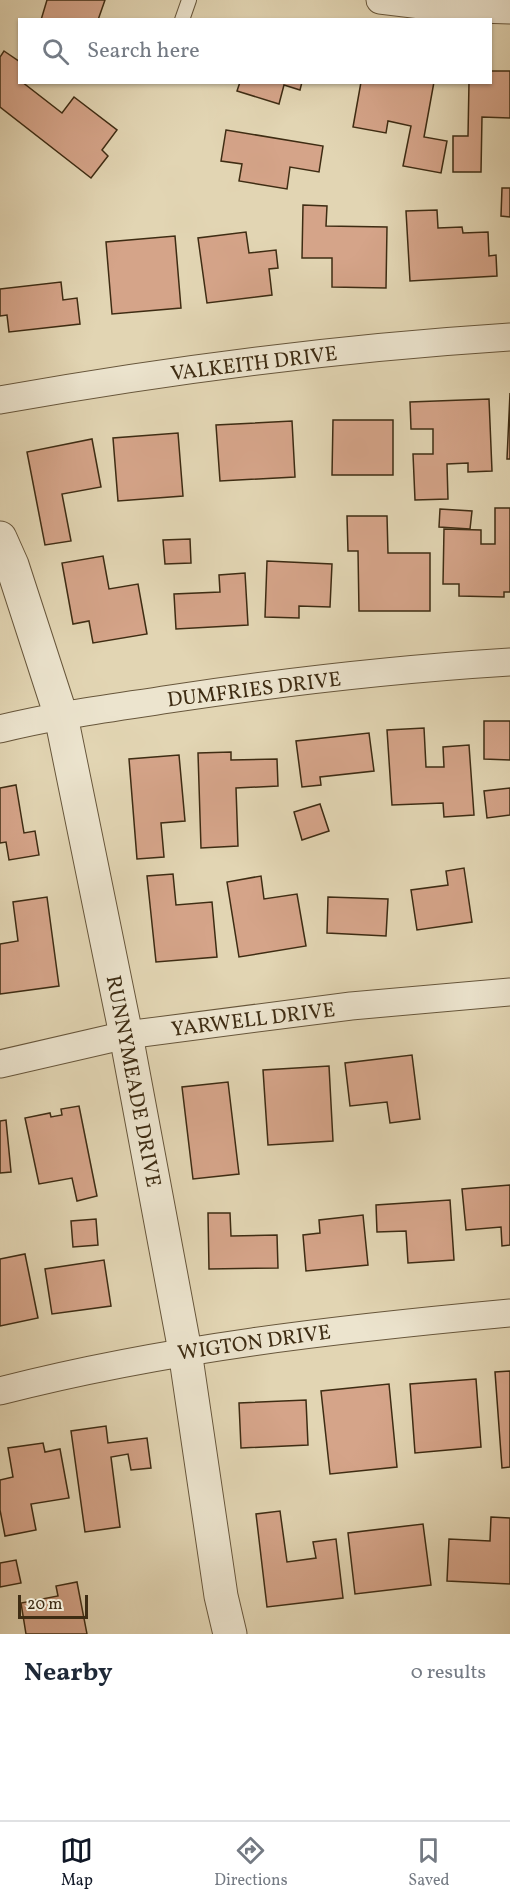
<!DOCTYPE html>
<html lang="en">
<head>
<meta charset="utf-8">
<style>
  body { margin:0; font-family:Vollkorn,serif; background:#f6f6f7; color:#1f2937 }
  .scale { position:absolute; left:18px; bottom:15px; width:70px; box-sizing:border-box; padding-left:6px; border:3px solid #3e2c13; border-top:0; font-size:16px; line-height:21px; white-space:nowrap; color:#3e2c13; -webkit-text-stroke:4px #ece4ce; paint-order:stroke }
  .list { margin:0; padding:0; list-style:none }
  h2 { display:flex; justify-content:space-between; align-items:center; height:78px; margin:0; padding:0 24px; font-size:26px }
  h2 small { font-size:20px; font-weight:400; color:#747a83 }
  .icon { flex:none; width:33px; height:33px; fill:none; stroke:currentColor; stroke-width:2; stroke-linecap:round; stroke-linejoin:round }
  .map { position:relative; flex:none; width:510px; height:1634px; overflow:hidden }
  .search { position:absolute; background:#fff; box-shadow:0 2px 4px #0004; left:18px; right:18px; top:18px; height:66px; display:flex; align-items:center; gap:15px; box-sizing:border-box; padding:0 21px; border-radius:0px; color:#747a83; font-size:22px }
  .sheet { height:186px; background:#fff }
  nav { display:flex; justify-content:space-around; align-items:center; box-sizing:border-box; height:84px; border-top:2px solid #e0e1e3; background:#fff; font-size:16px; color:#747a83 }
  nav a { display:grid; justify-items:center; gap:3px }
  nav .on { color:#111827 }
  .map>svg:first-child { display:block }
</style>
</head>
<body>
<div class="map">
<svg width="510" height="1634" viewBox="0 0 510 1634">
  <rect width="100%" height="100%" fill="#e2d5b3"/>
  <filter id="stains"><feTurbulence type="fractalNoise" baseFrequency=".00333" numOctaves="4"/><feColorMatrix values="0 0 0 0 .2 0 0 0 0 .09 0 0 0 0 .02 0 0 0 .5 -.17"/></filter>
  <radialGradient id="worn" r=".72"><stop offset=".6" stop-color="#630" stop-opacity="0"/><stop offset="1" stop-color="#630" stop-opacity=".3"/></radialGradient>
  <!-- building -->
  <g fill="#d5a489" stroke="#3e2c13" stroke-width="1.5">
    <path d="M47,0H105L98,20H41Z"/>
    <path d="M4,51L20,62V82H22L62,113L74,97L117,130L102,150L108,156L91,178L0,107V57Z"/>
    <path d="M490,71H510V118L482,117L481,172H453V136H468L469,82H490Z"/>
    <path d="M240,82H302L300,90L284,85L279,104L237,91Z"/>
    <path d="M361,82H434L424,137L447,141L441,173L403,166L411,126L388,121L386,133L353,127Z"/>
    <path d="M226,130L323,146L319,172L290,167L287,189L239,181L242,164L221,161Z"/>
    <path d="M502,188H510V217L501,216Z"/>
    <path d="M303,205L327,206L326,226L387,227L386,288L332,287V258H302Z"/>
    <path d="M437,210L438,228L462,227L463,233L488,232L489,256L496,255L497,276L410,281L406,211Z"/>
    <path d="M246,232L249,253L276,250L278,268L269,269L272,295L207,303L198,238Z"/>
    <path d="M175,236L181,308L112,314L106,242Z"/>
    <path d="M61,282L63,300L77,298L80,324L9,332L7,315L0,316V289Z"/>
    <path d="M510,393V459H507Z"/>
    <path d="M489,399L492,471L468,472V463L447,464L448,499L415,500L413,454H433V429H411L410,402Z"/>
    <path d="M333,420H393V475H332Z"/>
    <path d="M292,421L295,477L220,481L216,425Z"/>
    <path d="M178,433L183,496L118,501L113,438Z"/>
    <path d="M92,439L101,487L62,494L71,541L45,545L27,452Z"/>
    <path d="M495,508H510V592H504V597L459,596V584H443L444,529L481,530V544H495Z"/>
    <path d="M440,509L472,511L470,529L439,527Z"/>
    <path d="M347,516H387L388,553H430V611H359L358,551H348Z"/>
    <path d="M190,539L191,563L165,564L163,540Z"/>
    <path d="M103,556L109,589L138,584L147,634L93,643L89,621L73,624L62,563Z"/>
    <path d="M267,561L332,564L330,607L299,606V618L265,617Z"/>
    <path d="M245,573L248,625L176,629L174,594L220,592L219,575Z"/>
    <path d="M484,721H510V760L484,759Z"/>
    <path d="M424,728L426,767H444L443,747L469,745L474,815L444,817L443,803L392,805L387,730Z"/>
    <path d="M369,733L374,771L320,777L321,785L302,787L296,741Z"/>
    <path d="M231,752V760L277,759L278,786L236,788L238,846L201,848L198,753Z"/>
    <path d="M179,755L185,821L161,823L164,857L137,859L129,759Z"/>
    <path d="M16,785L24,833L35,831L39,855L9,860L6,842L0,843V788Z"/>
    <path d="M510,788V815L487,818L484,791Z"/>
    <path d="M320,804L329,831L302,840L294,812Z"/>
    <path d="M464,868L472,922L417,930L411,890L448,885L446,871Z"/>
    <path d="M173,874L176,905L212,902L217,957L156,962L147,876Z"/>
    <path d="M261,876L264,899L297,894L306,946L239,957L227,882Z"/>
    <path d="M47,897L59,986L0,994V944L18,941L13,902Z"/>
    <path d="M328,897L388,899L386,936L327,933Z"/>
    <path d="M412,1055L420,1119L390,1123L387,1102L350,1106L345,1063Z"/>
    <path d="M329,1066L333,1141L268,1145L263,1070Z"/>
    <path d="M228,1082L239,1174L193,1179L182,1087Z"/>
    <path d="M79,1106L97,1196L77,1201L72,1178L39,1184L25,1118L50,1113L51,1117L62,1115L61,1109Z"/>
    <path d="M6,1120L11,1172L0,1173V1121Z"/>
    <path d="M510,1185V1245L502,1246L501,1227L466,1230L462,1189Z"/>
    <path d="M450,1200L454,1260L408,1263L406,1231L377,1232L376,1205Z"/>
    <path d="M208,1213H230L231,1236L277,1235L278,1268L209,1269Z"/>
    <path d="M363,1215L368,1265L306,1271L303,1235L320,1233L319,1220Z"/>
    <path d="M96,1219L98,1245L73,1247L71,1221Z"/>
    <path d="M25,1254L38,1318L0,1326V1259Z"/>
    <path d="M104,1260L111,1306L52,1314L45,1269Z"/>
    <path d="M510,1371V1467L502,1468L495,1372Z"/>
    <path d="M476,1379L481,1447L415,1453L410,1384Z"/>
    <path d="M389,1384L397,1467L330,1474L321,1391Z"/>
    <path d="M306,1400L308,1445L241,1448L239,1403Z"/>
    <path d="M106,1426L108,1443L147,1438L151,1468L131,1470L128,1454L111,1457L120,1527L85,1532L71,1431Z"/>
    <path d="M43,1443L45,1452L60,1449L69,1498L31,1504L36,1530L5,1536L0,1510V1480L13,1477L8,1448Z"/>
    <path d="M280,1511L287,1562L316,1558L313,1542L336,1539L343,1598L267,1607L256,1514Z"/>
    <path d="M491,1517L510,1518V1584L447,1581L449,1539L490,1541Z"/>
    <path d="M423,1524L431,1585L355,1594L348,1533Z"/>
    <path d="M16,1560L21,1583L0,1587V1563Z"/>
    <path d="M77,1582L87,1634H26L21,1603L58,1596L56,1586Z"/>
  </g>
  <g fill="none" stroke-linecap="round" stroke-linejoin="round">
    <defs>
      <path id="service" d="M182,20L189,0"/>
      <g id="minor">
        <path d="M380,0L446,8L510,10"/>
        <path d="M0,400C168,370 339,348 510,337"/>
        <path d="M0,729C56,715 113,708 170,699C283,682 396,669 510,662"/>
        <path d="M0,1064L126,1035L351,1006L510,992"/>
        <path d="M0,1391C167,1348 338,1329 510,1313"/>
      </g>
      <path id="tertiary" d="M0,538L12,565L61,716L126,1035L185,1351L221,1596L230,1634"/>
    </defs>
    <!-- service casing -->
    <use href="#service" stroke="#67563b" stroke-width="16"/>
    <!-- minor casing -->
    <use href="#minor" stroke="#67563b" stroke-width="29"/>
    <!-- tertiary casing -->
    <use href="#tertiary" stroke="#67563b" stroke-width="35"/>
    <!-- service -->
    <use href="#service" stroke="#ece4ce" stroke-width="14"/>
    <!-- minor -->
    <use href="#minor" stroke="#ece4ce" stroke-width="27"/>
    <!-- tertiary -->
    <use href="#tertiary" stroke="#ece4ce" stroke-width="33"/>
  </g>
  <g text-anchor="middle" stroke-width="4.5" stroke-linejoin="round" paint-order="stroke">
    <!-- street labels -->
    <g font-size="21" fill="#3e2c13" stroke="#ece4ce">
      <text transform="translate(254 363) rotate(-7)" y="7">VALKEITH DRIVE</text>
      <text transform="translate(254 689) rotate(-7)" y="7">DUMFRIES DRIVE</text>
      <text transform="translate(253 1019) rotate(-7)" y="7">YARWELL DRIVE</text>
      <text transform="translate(134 1081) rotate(79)" y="7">RUNNYMEADE DRIVE</text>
      <text transform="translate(254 1342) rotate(-8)" y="7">WIGTON DRIVE</text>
    </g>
  </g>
  <rect width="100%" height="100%" filter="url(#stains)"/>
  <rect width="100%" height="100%" fill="url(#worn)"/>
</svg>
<div class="scale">20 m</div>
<div class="search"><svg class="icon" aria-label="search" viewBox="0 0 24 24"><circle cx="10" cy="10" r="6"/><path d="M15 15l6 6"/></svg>Search here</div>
</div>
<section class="sheet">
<h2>Nearby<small>0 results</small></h2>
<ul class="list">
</ul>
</section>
<nav>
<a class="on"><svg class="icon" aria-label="map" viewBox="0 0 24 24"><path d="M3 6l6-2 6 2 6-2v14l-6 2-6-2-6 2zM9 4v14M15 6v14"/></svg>Map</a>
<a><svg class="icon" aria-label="directions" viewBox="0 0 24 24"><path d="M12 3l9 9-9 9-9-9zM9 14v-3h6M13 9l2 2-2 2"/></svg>Directions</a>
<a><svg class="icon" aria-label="saved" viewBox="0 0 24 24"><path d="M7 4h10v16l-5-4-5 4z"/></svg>Saved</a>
</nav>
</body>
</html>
